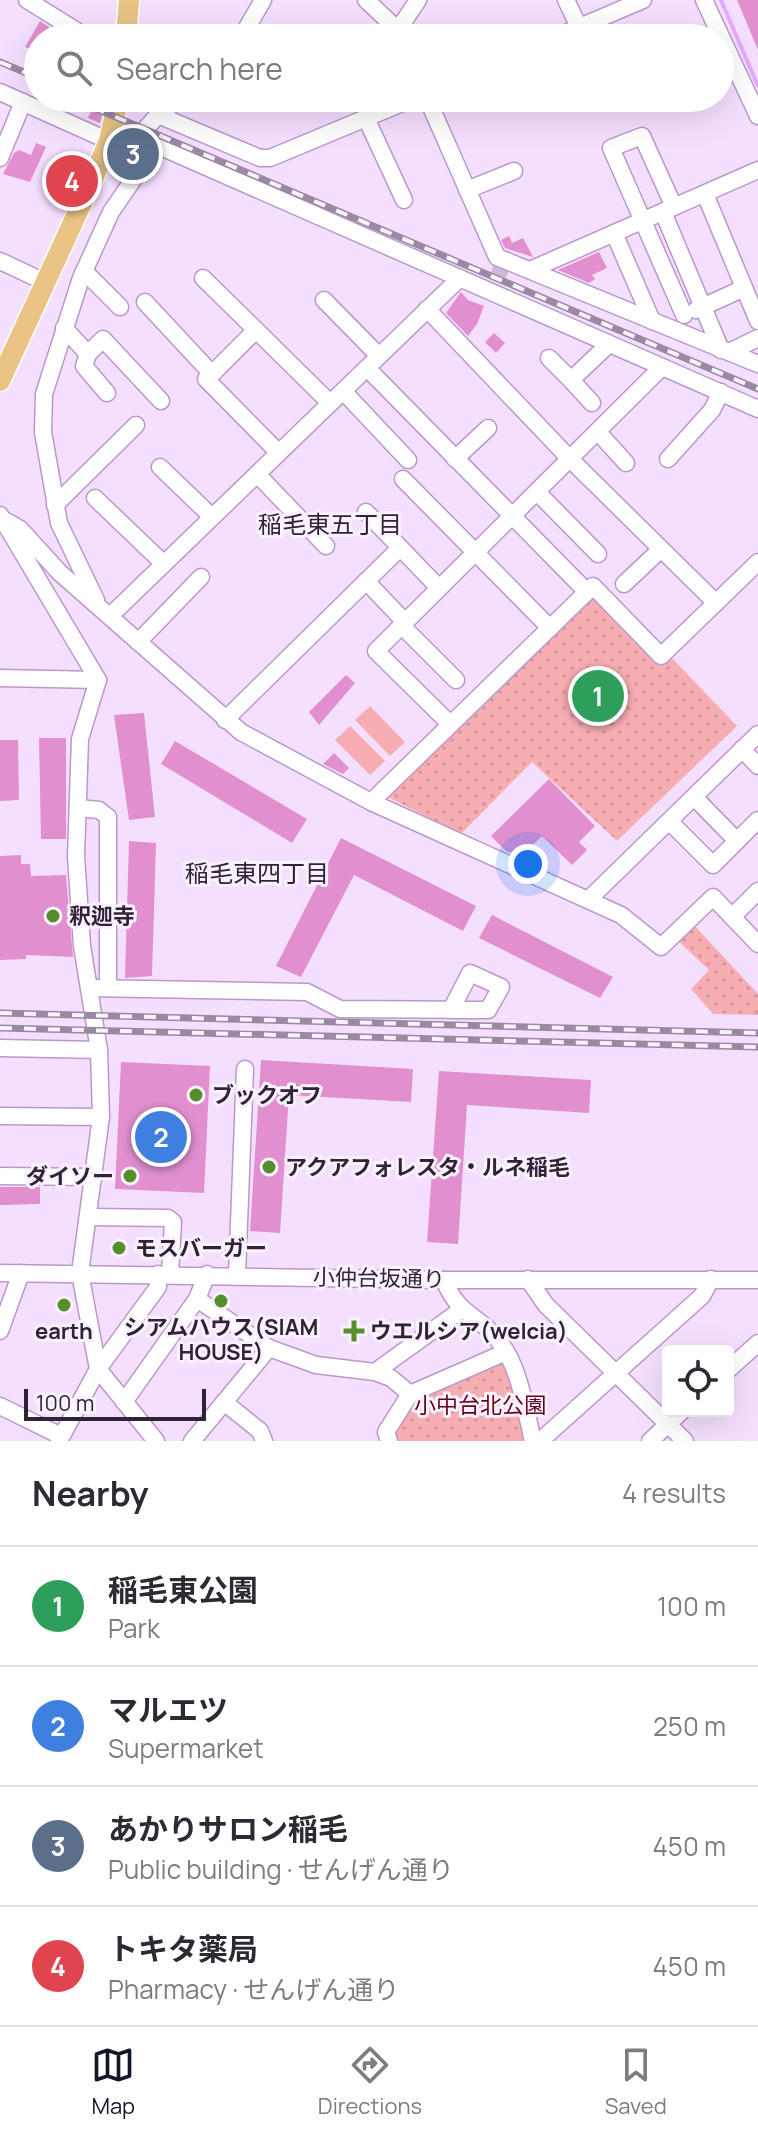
<!DOCTYPE html>
<html lang="en">
<head>
<meta charset="utf-8">
<style>
  body { margin:0; font-family:Manrope,"Noto Sans JP",sans-serif; background:#f7f7f7; color:#2b2b33 }
  .controls { position:absolute; right:24px; bottom:24px; display:grid; overflow:hidden; border-radius:8px; box-shadow:0 8px 32px #0002 }
  .controls button { width:72px; height:72px; display:grid; place-items:center; padding:0; border:0; border-bottom:2px solid #e1e1e2; background:#fff; color:#2b2b33; font:40px sans-serif }
  .scale { position:absolute; left:24px; bottom:20px; width:182px; box-sizing:border-box; padding-left:8px; border:4px solid #312337; border-top:0; font-size:22px; line-height:28px; white-space:nowrap; color:#312337; -webkit-text-stroke:6px #f9f2fd; paint-order:stroke }
  .you { position:absolute; left:528px; top:864px; width:28px; height:28px; margin:-20px; border:6px solid #fff; border-radius:50%; background:#1a73e8; box-shadow:0 0 0 12px #1a73e833 }
  .badge { display:grid; place-items:center; width:52px; height:52px; border-radius:50%; background:#111827; color:#fff; font-size:26px; font-weight:700 }
  .pin { position:absolute; translate:-50% -50%; border:4px solid #fff; box-shadow:0 2px 8px #0006 }
  .list { margin:0; padding:0; list-style:none }
  h2 { display:flex; justify-content:space-between; align-items:center; height:104px; margin:0; padding:0 32px; font-size:34px }
  h2 small { font-size:26px; font-weight:400; color:#7c7c81 }
  .list li { display:grid; grid-template-columns:52px 1fr auto; gap:24px; align-items:center; box-sizing:border-box; height:120px; padding:0 32px; border-top:2px solid #e1e1e2 }
  .list b { display:block; font-size:30px; white-space:nowrap }
  .list p { margin:0; font-size:26px; white-space:nowrap; color:#7c7c81 }
  .list em { font-size:26px; font-style:normal; color:#7c7c81 }
  .icon { flex:none; width:44px; height:44px; fill:none; stroke:currentColor; stroke-width:2; stroke-linecap:round; stroke-linejoin:round }
  .map { position:relative; flex:none; width:758px; height:1441px; overflow:hidden }
  .search { position:absolute; background:#fff; box-shadow:0 8px 32px #0002; left:24px; right:24px; top:24px; height:88px; display:flex; align-items:center; gap:20px; box-sizing:border-box; padding:0 28px; border-radius:44px; color:#7c7c81; font-size:30px }
  .sheet { height:584px; background:#fff }
  nav { display:flex; justify-content:space-around; align-items:center; box-sizing:border-box; height:112px; border-top:2px solid #e1e1e2; background:#fff; font-size:22px; color:#7c7c81 }
  nav a { display:grid; justify-items:center; gap:4px }
  nav .on { color:#111827 }
  .map>svg:first-child { display:block }
</style>
</head>
<body>
<div class="map">
<svg width="758" height="1441" viewBox="0 0 758 1441">
  <defs>
    <pattern id="park-dots" width="8" height="8" patternUnits="userSpaceOnUse" patternTransform="scale(2)"><rect width="8" height="8" fill="#f7aeb2"/><path d="M2 2h.1M6 6h.1" fill="none" stroke="#d4959a" stroke-width="1.8" stroke-linecap="round"/></pattern>
  </defs>
  <rect width="100%" height="100%" fill="#f5dfff"/>
  <!-- park -->
  <g fill="url(#park-dots)">
    <path d="M593,593L660,666L670,656L737,726L617,841L532,762L461,834L386,796Z"/>
    <path d="M693,924L758,994V1015L713,1014L691,989L709,970L677,940Z"/>
    <path d="M498,1358L505,1362L526,1441H392L389,1432L411,1397Z"/>
  </g>
  <!-- pitch -->
  <g fill="#f7aeb2">
    <path d="M370,706L405,742L390,756L355,720Z"/>
    <path d="M350,726L385,761L370,775L335,740Z"/>
  </g>
  <g fill="none" stroke-linecap="round" stroke-linejoin="round">
    <!-- stream -->
    <path stroke="#e4abfd" stroke-width="4" d="M721,0L758,86"/>
  </g>
  <!-- building -->
  <g fill="#e18fcf">
    <path d="M737,0H758V50Z"/>
    <path d="M40,21L49,27L44,38H38V53L25,47Z"/>
    <path d="M97,98H106L100,123L88,118Z"/>
    <path d="M36,143L46,147L30,182L3,174L14,153L19,150L31,155Z"/>
    <path d="M509,236L512,243L523,238L533,257L505,248L501,240Z"/>
    <path d="M599,252L607,268L592,275L595,279L589,283L558,270Z"/>
    <path d="M461,292L468,300L484,306L477,324L468,336L446,313Z"/>
    <path d="M494,333L505,343L496,353L485,342Z"/>
    <path d="M346,675L355,683L319,725L309,712Z"/>
    <path d="M144,713L155,817L129,820L114,715Z"/>
    <path d="M39,738H66V839H41Z"/>
    <path d="M0,740H18L19,800L0,801Z"/>
    <path d="M175,741L307,819L292,843L161,764Z"/>
    <path d="M334,753L349,768L343,774L323,764Z"/>
    <path d="M549,779L595,826L579,842L587,850L572,865L542,836L520,857L506,851L491,836Z"/>
    <path d="M341,838L476,906L463,931L354,875L301,977L276,966Z"/>
    <path d="M129,841L156,843L152,976L125,978Z"/>
    <path d="M21,855V864H30L31,876L66,875L73,957L26,955V959L0,960V856Z"/>
    <path d="M492,915L613,977L600,998L479,938Z"/>
    <path d="M261,1060L413,1069L411,1102L289,1095L280,1233L250,1231Z"/>
    <path d="M121,1062L210,1066L204,1193L115,1189Z"/>
    <path d="M439,1071L591,1080L589,1113L467,1105L458,1244L427,1242Z"/>
    <path d="M0,1187H40V1204L0,1205Z"/>
  </g>
  <g fill="none" stroke-linecap="round" stroke-linejoin="round">
    <!-- minor-tunnel -->
    <path stroke="#ceb9d7" stroke-width="16" stroke-dasharray="16 8" stroke-linecap="butt" d="M496,281L502,266"/>
    <defs>
      <g id="minor">
        <path d="M27,0L88,38"/>
        <path d="M366,0L398,30L418,0"/>
        <path d="M566,0L579,27"/>
        <path d="M704,0L758,116"/>
        <path d="M241,38L263,0"/>
        <path d="M554,38L643,0"/>
        <path d="M0,92L109,141L138,137L758,409"/>
        <path d="M427,98L497,257L758,364"/>
        <path d="M158,115L260,158H270L414,98"/>
        <path d="M366,118L404,200"/>
        <path d="M138,137L158,115L181,98"/>
        <path d="M0,158L23,102"/>
        <path d="M467,190L514,171"/>
        <path d="M705,194L758,321"/>
        <path d="M674,207L642,136L611,148L684,315"/>
        <path d="M663,212L721,350"/>
        <path d="M614,233L652,321"/>
        <path d="M0,261L47,283"/>
        <path d="M530,270L758,170"/>
        <path d="M84,271L120,307"/>
        <path d="M203,278L256,330L212,374"/>
        <path d="M324,300L379,356"/>
        <path d="M145,302L212,374L206,379L279,453"/>
        <path d="M427,309L570,459L716,603"/>
        <path d="M696,310L744,288"/>
        <path d="M64,328L88,354L103,339L161,401"/>
        <path d="M256,330L330,403"/>
        <path d="M729,352L758,338"/>
        <path d="M88,354L84,366L107,393"/>
        <path d="M549,358L571,380"/>
        <path d="M367,368L587,592"/>
        <path d="M343,391L408,460"/>
        <path d="M592,403L571,380L609,344"/>
        <path d="M598,432L626,463"/>
        <path d="M455,459L488,428"/>
        <path d="M668,459L712,410L721,392"/>
        <path d="M160,467L212,517"/>
        <path d="M257,474L326,546"/>
        <path d="M403,479L550,628"/>
        <path d="M537,492L598,554"/>
        <path d="M95,498L164,564"/>
        <path d="M55,505L136,425"/>
        <path d="M366,512L439,588"/>
        <path d="M0,515L98,680L80,739L76,856L82,946L99,1050L101,1117L80,1273L98,1369L156,1441"/>
        <path d="M6,521L20,529L60,573L241,732L371,802L621,915L661,947L713,897L758,944"/>
        <path d="M366,581L405,622"/>
        <path d="M624,584L660,550"/>
        <path d="M96,600L59,523L43,432L44,394L81,278L111,212L156,146"/>
        <path d="M110,616L460,278"/>
        <path d="M401,625L456,680"/>
        <path d="M138,642L201,577"/>
        <path d="M0,678L98,680"/>
        <path d="M225,720L400,548"/>
        <path d="M450,724L376,651L662,367"/>
        <path d="M742,749L758,766"/>
        <path d="M694,797L737,841"/>
        <path d="M371,802L593,586L661,656L758,562"/>
        <path d="M78,808L99,810L108,817V988"/>
        <path d="M669,821L713,865L758,820"/>
        <path d="M588,900L758,734"/>
        <path d="M732,917L758,891"/>
        <path d="M89,988L307,992L340,1009L488,1010L501,987L470,973L451,1010"/>
        <path d="M0,1048L99,1050"/>
        <path d="M0,1116L101,1117"/>
        <path d="M0,1176L94,1177"/>
        <path d="M89,1217L168,1218L173,1222L170,1274"/>
        <path d="M0,1273L444,1280H758"/>
        <path d="M207,1274L197,1299L269,1348L316,1365L375,1372L391,1378L410,1394L386,1432L389,1441"/>
        <path d="M237,1275L245,1069"/>
        <path d="M528,1279L546,1305L685,1441"/>
        <path d="M444,1280C460,1318 477,1313 498,1340C520,1366 525,1409 533,1441"/>
        <path d="M0,1331L21,1273"/>
        <path d="M728,1370L758,1343"/>
        <path d="M375,1372L461,1310"/>
        <path d="M410,1394L506,1352"/>
        <path d="M124,1402L197,1299"/>
        <path d="M224,1402L260,1431L264,1441"/>
        <path d="M0,1406L61,1436"/>
        <path d="M59,1441L98,1369L158,1287V1274"/>
        <path d="M192,1441L269,1348"/>
        <path d="M540,1441L702,1296L711,1279"/>
        <path d="M650,1441L682,1411"/>
      </g>
      <g id="major">
        <path d="M126,38L129,0"/>
        <path d="M0,381L92,181L109,141L119,98"/>
      </g>
    </defs>
    <!-- minor casing -->
    <use href="#minor" stroke="#bb98cb" stroke-width="19"/>
    <!-- major casing -->
    <use href="#major" stroke="#fff" stroke-width="23"/>
    <!-- minor -->
    <use href="#minor" stroke="#fff" stroke-width="16"/>
    <!-- major -->
    <use href="#major" stroke="#e9c485" stroke-width="20"/>
    <defs>
      <g id="rail">
        <path d="M0,62L38,78"/>
        <path d="M71,98L758,389"/>
        <path d="M0,1013L758,1033"/>
        <path d="M0,1028L758,1047"/>
      </g>
    </defs>
    <!-- rail casing -->
    <use href="#rail" stroke="#9b89a3" stroke-width="7"/>
    <!-- rail -->
    <use href="#rail" stroke="#f9f2fd" stroke-width="4" stroke-dasharray="12" stroke-linecap="butt"/>
  </g>
  <!-- markers -->
  <g fill="#558f2d" stroke="#f9f2fd" stroke-width="3">
    <circle cx="53" cy="916" r="8"/>
    <circle cx="196" cy="1095" r="8"/>
    <circle cx="269" cy="1167" r="8"/>
    <circle cx="130" cy="1176" r="8"/>
    <circle cx="119" cy="1248" r="8"/>
    <circle cx="221" cy="1301" r="8"/>
    <circle cx="64" cy="1305" r="8"/>
    <path d="M350 1319h8v8h8v8h-8v8h-8v-8h-8v-8h8z"/>
  </g>
  <g text-anchor="middle" stroke-width="6" stroke-linejoin="round" paint-order="stroke">
    <!-- poi labels -->
    <g font-size="22" font-weight="bold" fill="#312337" stroke="#f9f2fd" text-anchor="start">
      <text x="69" y="924">釈迦寺</text>
      <text x="212" y="1103">ブックオフ</text>
      <text x="285" y="1175">アクアフォレスタ・ルネ稲毛</text>
      <text x="114" y="1184" text-anchor="end">ダイソー</text>
      <text x="135" y="1256">モスバーガー</text>
      <text x="221" y="1335" text-anchor="middle">シアムハウス(SIAM<tspan x="221" dy="25">HOUSE)</tspan></text>
      <text x="64" y="1339" text-anchor="middle">earth</text>
      <text x="370" y="1339">ウエルシア(welcia)</text>
    </g>
    <!-- street labels -->
    <g font-size="22" fill="#312337" stroke="#f9f2fd">
      <text transform="translate(379 1278) rotate(1)" y="8">小仲台坂通り</text>
    </g>
    <!-- park labels -->
    <g font-size="22" fill="#64021d" stroke="#f9f2fd">
      <text x="480" y="1413">小中台北公園</text>
    </g>
    <!-- neighbourhood labels -->
    <g font-size="24" fill="#312337" stroke="#f9f2fd">
      <text x="330" y="533">稲毛東五丁目</text>
      <text x="257" y="882">稲毛東四丁目</text>
    </g>
  </g>
</svg>
<div class="controls">
<button><svg class="icon" aria-label="locate" viewBox="0 0 24 24"><circle cx="12" cy="12" r="6"/><path d="M12 2v4M12 18v4M2 12h4M18 12h4"/></svg></button>
</div>
<div class="scale">100 m</div>
<div class="you"></div>
<div class="pin badge" style="left:598px;top:696px;background:#2e9e5b">1</div>
<div class="pin badge" style="left:161px;top:1137px;background:#3f7fe0">2</div>
<div class="pin badge" style="left:133px;top:154px;background:#5c6f8a">3</div>
<div class="pin badge" style="left:72px;top:181px;background:#e0444e">4</div>
<div class="search"><svg class="icon" aria-label="search" viewBox="0 0 24 24"><circle cx="10" cy="10" r="6"/><path d="M15 15l6 6"/></svg>Search here</div>
</div>
<section class="sheet">
<h2>Nearby<small>4 results</small></h2>
<ul class="list">
<li><span class="badge" style="background:#2e9e5b">1</span><div><b>稲毛東公園</b><p>Park</p></div><em>100 m</em></li>
<li><span class="badge" style="background:#3f7fe0">2</span><div><b>マルエツ</b><p>Supermarket</p></div><em>250 m</em></li>
<li><span class="badge" style="background:#5c6f8a">3</span><div><b>あかりサロン稲毛</b><p>Public building · せんげん通り</p></div><em>450 m</em></li>
<li><span class="badge" style="background:#e0444e">4</span><div><b>トキタ薬局</b><p>Pharmacy · せんげん通り</p></div><em>450 m</em></li>
</ul>
</section>
<nav>
<a class="on"><svg class="icon" aria-label="map" viewBox="0 0 24 24"><path d="M3 6l6-2 6 2 6-2v14l-6 2-6-2-6 2zM9 4v14M15 6v14"/></svg>Map</a>
<a><svg class="icon" aria-label="directions" viewBox="0 0 24 24"><path d="M12 3l9 9-9 9-9-9zM9 14v-3h6M13 9l2 2-2 2"/></svg>Directions</a>
<a><svg class="icon" aria-label="saved" viewBox="0 0 24 24"><path d="M7 4h10v16l-5-4-5 4z"/></svg>Saved</a>
</nav>
</body>
</html>
